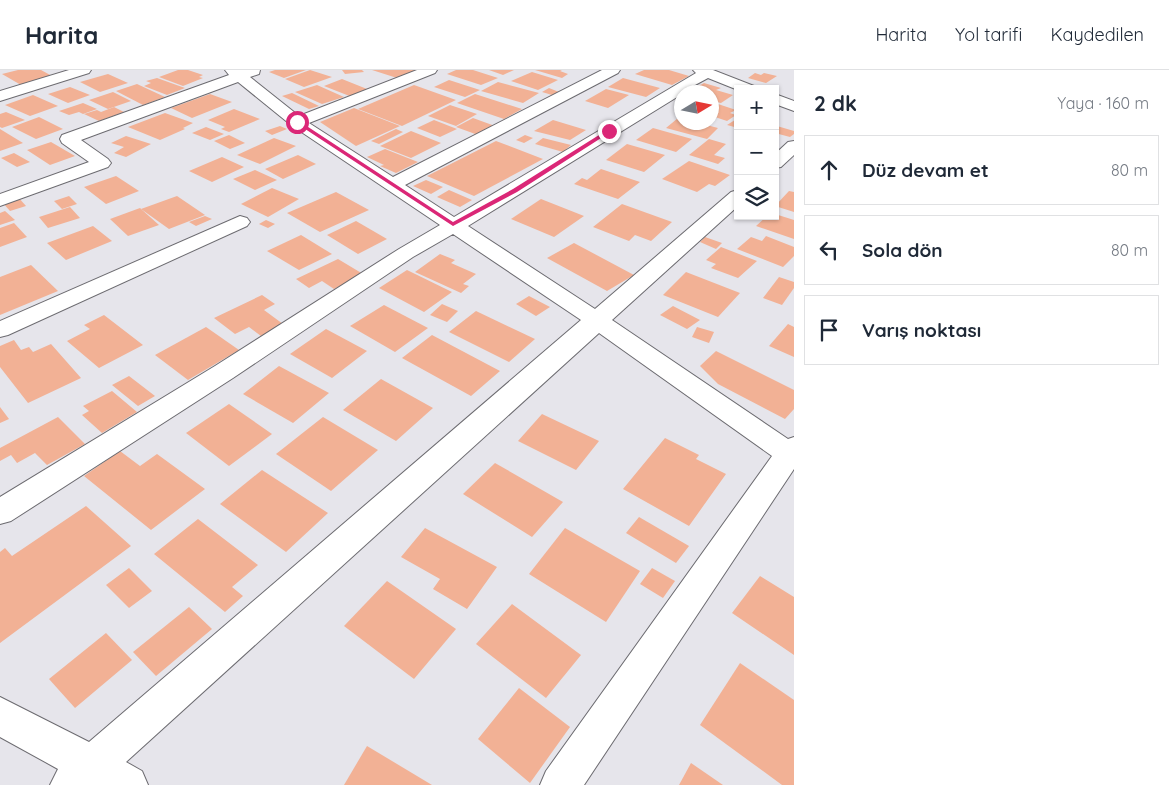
<!DOCTYPE html>
<html lang="tr">
<head>
<meta charset="utf-8">
<style>
  body { margin:0; font-family:Quicksand,sans-serif; background:#f2f2f3; color:#1f2937 }
  .controls { position:absolute; right:15px; top:15px; display:grid; overflow:hidden; border-radius:0px; box-shadow:0 1px 4px #0004 }
  .controls button { width:45px; height:45px; display:grid; place-items:center; padding:0; border:0; border-bottom:1px solid #e0e1e3; background:#fff; color:#1f2937; font:25px sans-serif }
  .compass { position:absolute; left:674px; top:15px; width:45px; height:45px; border-radius:50%; background:#fff; box-shadow:0 1px 4px #0004; rotate:80deg }
  .stop { position:absolute; width:15px; height:15px; margin:-11px; border:4px solid #db2777; border-radius:50%; background:#fff }
  .stop.end { background:#db2777; border-color:#fff; box-shadow:0 1px 5px #0008 }
  .list { margin:0; padding:0; list-style:none }
  h2 { display:flex; justify-content:space-between; align-items:center; height:65px; margin:0; padding:0 20px; font-size:21px }
  h2 small { font-size:16px; font-weight:400; color:#747a83 }
  .list li { display:grid; grid-template-columns:32px 1fr auto; gap:15px; align-items:center; box-sizing:border-box; height:70px; margin:0 10px 10px; padding:0 10px; border:1px solid #e0e1e3; border-radius:0px }
  .list b { display:block; font-size:19px; white-space:nowrap }
  .list em { font-size:16px; font-style:normal; color:#747a83 }
  .icon { flex:none; width:28px; height:28px; fill:none; stroke:currentColor; stroke-width:2; stroke-linecap:round; stroke-linejoin:round }
  .map { position:relative; flex:none; width:794px; height:715px; overflow:hidden }
  header { display:flex; align-items:center; gap:30px; box-sizing:border-box; height:70px; padding:0 25px; background:#fff; border-bottom:1px solid #e0e1e3 }
  header strong { font-size:24px }
  nav { display:flex; gap:28px; margin-inline-start:auto; font-size:18px }
  main { display:flex }
  aside { flex:1; background:#fff }
  .map>svg:first-child { display:block }
</style>
</head>
<body>
<header>
<strong>Harita</strong>
<nav><a>Harita</a><a>Yol tarifi</a><a>Kaydedilen</a></nav>
</header>
<main>
<div class="map">
<svg width="794" height="715" viewBox="0 0 794 715">
  <rect width="100%" height="100%" fill="#e6e5eb"/>
  <!-- building -->
  <g fill="#f2b195">
    <path d="M18,0H41L52,6L21,15L2,4Z"/>
    <path d="M178,0H188L203,5L199,7L203,8L183,16L159,7Z"/>
    <path d="M275,0H306L284,8L269,2Z"/>
    <path d="M310,0L332,7L304,17L285,9Z"/>
    <path d="M342,0H362L364,2L345,4Z"/>
    <path d="M372,0H416L397,8Z"/>
    <path d="M456,0H473L498,8L481,15L447,4Z"/>
    <path d="M489,0H514L503,5Z"/>
    <path d="M535,0H562L560,1L568,4L562,8Z"/>
    <path d="M644,0H669L689,6L672,15L635,4Z"/>
    <path d="M532,2L558,10L538,20L511,11Z"/>
    <path d="M755,3L761,5L764,3L777,6L766,13L748,8Z"/>
    <path d="M108,4L128,13L100,22L80,12Z"/>
    <path d="M157,8L185,18L167,25L144,16L151,13L146,11Z"/>
    <path d="M623,8L660,18L646,27L608,17Z"/>
    <path d="M342,9L367,19L362,21L365,22L352,27L324,16Z"/>
    <path d="M449,10L480,20L465,27L434,17Z"/>
    <path d="M498,12L539,23L523,33L481,21Z"/>
    <path d="M704,13L721,18L716,20L733,25L721,33L712,31V22H688Z"/>
    <path d="M137,14L165,27L143,35L116,21Z"/>
    <path d="M317,15L344,27L322,34L295,22Z"/>
    <path d="M414,15L456,30L402,56L358,39Z"/>
    <path d="M70,17L90,25L68,33L48,24Z"/>
    <path d="M549,18L559,22L552,25L542,22Z"/>
    <path d="M606,19L629,25L608,38L585,31Z"/>
    <path d="M113,22L131,31L108,39L89,30Z"/>
    <path d="M292,23L319,36L309,39L282,26Z"/>
    <path d="M210,24L232,32L192,48L171,38Z"/>
    <path d="M475,24L522,39L504,49L457,33Z"/>
    <path d="M33,25L58,36L30,46L5,35Z"/>
    <path d="M712,32L736,40L730,43L736,45L727,51L712,46Z"/>
    <path d="M83,33L97,39L83,44L79,42L69,45L59,41Z"/>
    <path d="M450,35L477,44L456,56L428,46Z"/>
    <path d="M114,37L124,42L99,51L84,44L97,40L101,42Z"/>
    <path d="M354,38L400,56L356,76L320,52Z"/>
    <path d="M234,39L260,49L229,62L221,59L225,57L208,50Z"/>
    <path d="M6,42L25,50L2,58L0,57V44Z"/>
    <path d="M165,43L193,53L183,58L185,59L160,70L128,57Z"/>
    <path d="M39,47L63,59L36,69L12,57Z"/>
    <path d="M473,48L495,56L478,65L456,57Z"/>
    <path d="M678,48L682,49V52H695L718,58L707,69L666,58Z"/>
    <path d="M738,48V58L727,55Z"/>
    <path d="M434,50L457,59L440,67L417,58Z"/>
    <path d="M553,50L586,60L570,70L534,61Z"/>
    <path d="M280,56L287,59L272,65L265,61Z"/>
    <path d="M777,56L794,61V64L790,67L775,63V58Z"/>
    <path d="M206,57L224,64L210,70L192,63Z"/>
    <path d="M653,58L692,69L676,82L636,70Z"/>
    <path d="M0,59L23,73L0,81Z"/>
    <path d="M396,59L403,62L379,74L371,71Z"/>
    <path d="M411,61L441,73L411,88L380,76Z"/>
    <path d="M229,65L245,73L230,79L214,71Z"/>
    <path d="M525,65L533,68L524,73L516,70Z"/>
    <path d="M126,66L151,74L126,87L114,83L124,77L111,73Z"/>
    <path d="M274,68L296,76L260,94L237,85Z"/>
    <path d="M543,68L571,75L563,82L535,74Z"/>
    <path d="M709,69L726,74L714,85L725,88L718,94L689,85Z"/>
    <path d="M496,71L543,89L474,126L427,106Z"/>
    <path d="M51,72L75,86L50,95L27,80Z"/>
    <path d="M627,74L665,85L644,102L606,90Z"/>
    <path d="M385,79L418,92L396,103L380,96L384,95L367,87Z"/>
    <path d="M14,83L30,92L17,97L1,88Z"/>
    <path d="M298,85L316,94L283,109L265,99Z"/>
    <path d="M222,87L244,97L212,112L189,101Z"/>
    <path d="M689,91L730,105L715,116L709,114L697,122L662,109Z"/>
    <path d="M601,99L640,112L618,129L574,114L582,108L587,110Z"/>
    <path d="M255,100L277,110L255,120L233,109Z"/>
    <path d="M116,106L139,121L106,134L84,117Z"/>
    <path d="M426,110L443,117L431,124L413,116Z"/>
    <path d="M272,118L299,129L268,147L241,134Z"/>
    <path d="M449,120L472,130L460,137L437,127Z"/>
    <path d="M789,121L794,122V142L775,136Z"/>
    <path d="M336,122L369,140L320,162L287,143Z"/>
    <path d="M69,126L77,134L62,139L54,131Z"/>
    <path d="M177,126L205,145L169,159L141,139Z"/>
    <path d="M18,127L26,136L10,141L2,132Z"/>
    <path d="M541,129L584,146L554,167L511,149Z"/>
    <path d="M622,134L672,152L651,171L635,165L629,171L593,157Z"/>
    <path d="M70,137L80,148L48,158L39,147Z"/>
    <path d="M140,138L159,155L128,166L110,149Z"/>
    <path d="M5,141L15,150L0,155V143Z"/>
    <path d="M775,144L794,150V169L756,156L767,146H775Z"/>
    <path d="M205,146L212,149L196,156L189,152Z"/>
    <path d="M266,150L275,154L268,158L259,154Z"/>
    <path d="M356,151L387,169L358,184L327,165Z"/>
    <path d="M14,153L27,167L0,177V158Z"/>
    <path d="M93,156L112,171L66,190L47,173Z"/>
    <path d="M301,165L332,184L299,200L267,181Z"/>
    <path d="M766,166L794,177V186L783,197L737,179L751,167L762,171Z"/>
    <path d="M705,167L722,173L716,179L700,172Z"/>
    <path d="M574,173L634,205L607,221L547,188Z"/>
    <path d="M721,177L757,191L738,208L711,198L716,194L706,190Z"/>
    <path d="M440,184L455,190L451,193L476,204L463,214L469,216L461,223L415,202Z"/>
    <path d="M338,189L363,204L334,219L322,211L309,218L296,209Z"/>
    <path d="M31,195L58,221L0,245V207Z"/>
    <path d="M407,200L452,222L424,242L379,218Z"/>
    <path d="M686,202L740,223L718,247L663,225Z"/>
    <path d="M779,207L794,212V218L782,235L763,228Z"/>
    <path d="M262,225L275,234L264,240L283,254L261,266L249,257L235,264L214,248Z"/>
    <path d="M529,226L550,237L536,246L516,234Z"/>
    <path d="M442,234L458,241L447,252L430,245Z"/>
    <path d="M384,235L428,258L395,282L350,256Z"/>
    <path d="M673,236L700,250L687,259L660,245Z"/>
    <path d="M476,241L535,269L509,292L449,262Z"/>
    <path d="M104,245L143,275L99,298L67,271L90,259L84,255Z"/>
    <path d="M788,254L794,257V287L769,276Z"/>
    <path d="M206,257L239,280L188,310L155,285Z"/>
    <path d="M697,257L714,262L709,273L692,267Z"/>
    <path d="M326,259L367,281L332,308L290,284Z"/>
    <path d="M432,265L500,301L471,326L402,288Z"/>
    <path d="M14,270L21,280L29,277L33,282L51,274L81,308L28,333L0,297V276Z"/>
    <path d="M716,281L794,320V339L785,349L718,314L700,296Z"/>
    <path d="M279,296L329,323L293,353L243,324Z"/>
    <path d="M129,306L155,326L138,336L112,315Z"/>
    <path d="M381,309L433,338L396,371L343,340Z"/>
    <path d="M112,321L137,342L102,363L82,345L89,341L83,336Z"/>
    <path d="M229,334L272,364L229,396L186,363Z"/>
    <path d="M0,337L9,349L0,353Z"/>
    <path d="M542,344L599,371L576,400L518,371Z"/>
    <path d="M58,347L85,374L47,395L35,383L17,393L11,385L0,391V378Z"/>
    <path d="M323,347L378,380L331,421L276,384Z"/>
    <path d="M665,368L699,385L696,389L726,404L689,456L623,419Z"/>
    <path d="M120,381L140,396L157,384L205,419L151,460L84,406Z"/>
    <path d="M495,393L563,432L532,467L463,424Z"/>
    <path d="M262,400L328,443L286,482L220,434Z"/>
    <path d="M86,436L131,476L0,573V482L5,478L12,486Z"/>
    <path d="M639,447L689,476L676,493L626,463Z"/>
    <path d="M198,449L258,495L232,517L243,526L225,542L154,484Z"/>
    <path d="M425,458L497,497L467,539L433,519L440,509L401,487Z"/>
    <path d="M565,458L640,501L606,552L529,504Z"/>
    <path d="M129,498L152,521L129,538L106,515Z"/>
    <path d="M652,498L675,511L663,528L640,514Z"/>
    <path d="M760,506L794,527V585L732,543Z"/>
    <path d="M387,511L456,559L414,609L344,556Z"/>
    <path d="M512,534L581,585L546,628L476,574Z"/>
    <path d="M189,537L212,559L156,606L133,582Z"/>
    <path d="M106,563L132,590L75,638L49,609Z"/>
    <path d="M740,593L794,630V715H782L700,655Z"/>
    <path d="M519,618L570,657L530,713L478,669Z"/>
    <path d="M367,676L432,715H344Z"/>
    <path d="M691,693L723,715H679Z"/>
  </g>
  <g fill="none" stroke-linecap="round" stroke-linejoin="round">
    <defs>
      <g id="minor">
        <path d="M69,0H91L89,3L0,31V21Z"/>
        <path d="M225,0H260L259,4L250,7L299,46L417,0H437L435,3L309,53L393,107L602,0H620L618,3L405,115L454,147L696,3L693,0H713L754,16L756,19L738,20L708,8L682,22V24L468,156L595,239L731,122L738,120V136L612,250L788,369L794,367V399L584,715H540L546,701L772,386L599,263L126,692L142,701L148,715H50L58,699L0,667V627L89,672L581,250L453,164L413,187L233,308L11,451L0,454V427L215,296L399,179L440,155L291,55L238,12L81,70L108,89L111,93L108,97L0,136V124L89,92L62,73L60,69L62,65L229,5Z"/>
        <path d="M775,24L794,31V41L775,34Z"/>
        <path d="M794,71V85L781,97L775,98V84L788,72Z"/>
        <path d="M240,146L247,148L250,152L247,156L8,265L0,267V251Z"/>
      </g>
    </defs>
    <!-- minor casing -->
    <use href="#minor" stroke="#6c6b70" stroke-width="2"/>
    <!-- minor -->
    <use href="#minor" fill="#fff" fill-rule="evenodd"/>
  </g>
  <!-- route -->
  <path fill="#db2777" d="M296,51H299L453,152L513,119L607,60L612,61L517,122L453,156L296,53Z"/>
</svg>
<div class="controls">
<button>+</button>
<button>−</button>
<button><svg class="icon" aria-label="layers" viewBox="0 0 24 24"><path d="M12 4l9 5-9 5-9-5zM3 14l9 5 9-5"/></svg></button>
</div>
<svg class="compass" viewBox="-18 -18 36 36"><path d="M0-13l5 13h-10z" fill="#e53935"/><path d="M0 13l5-13h-10z" fill="#747a83"/></svg>
<div class="stop" style="left:297px;top:52px"></div>
<div class="stop end" style="left:609px;top:61px"></div>
</div>
<aside>
<h2>2 dk<small>Yaya · 160 m</small></h2>
<ul class="list">
<li><svg class="icon" aria-label="ahead" viewBox="0 0 24 24"><path d="M12 20V5M6 11l6-6 6 6"/></svg><div><b>Düz devam et</b></div><em>80 m</em></li>
<li><svg class="icon" aria-label="left" viewBox="0 0 24 24"><path d="M17 20v-9H6M10 6l-5 5 5 5"/></svg><div><b>Sola dön</b></div><em>80 m</em></li>
<li><svg class="icon" aria-label="arrive" viewBox="0 0 24 24"><path d="M6 21V4h12l-3 4 3 4H6"/></svg><div><b>Varış noktası</b></div></li>
</ul>
</aside>
</main>
</body>
</html>
